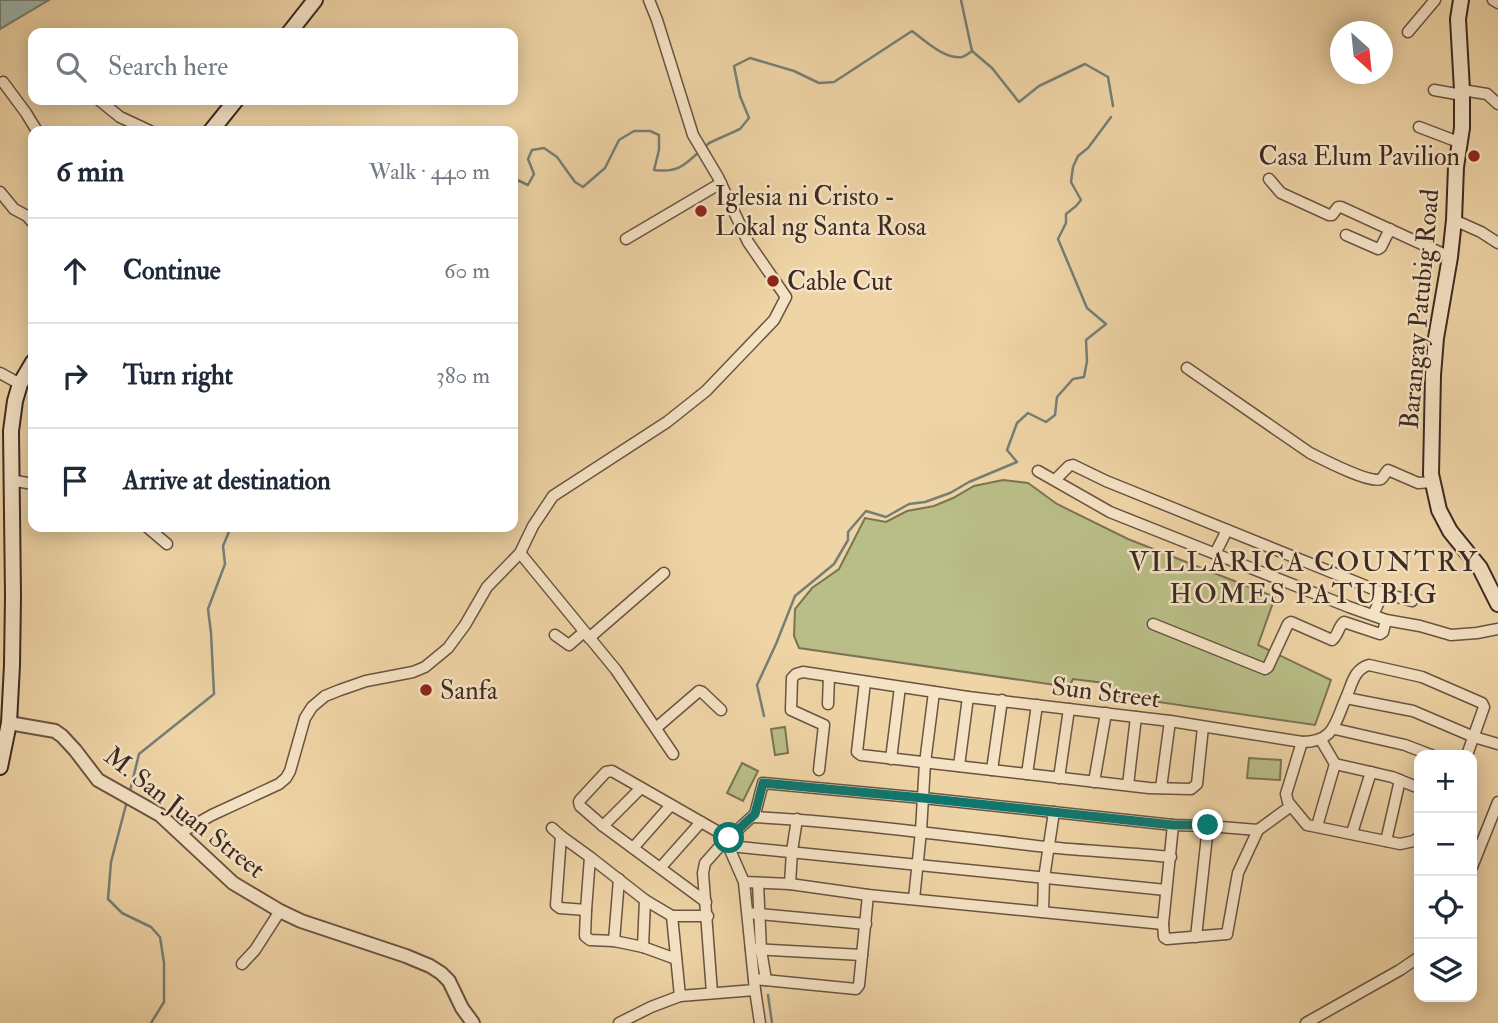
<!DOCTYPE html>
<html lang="en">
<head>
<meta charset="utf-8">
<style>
  body { margin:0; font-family:"IM FELL Double Pica",serif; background:#f6f6f7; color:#1f2937 }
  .controls { position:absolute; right:21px; bottom:21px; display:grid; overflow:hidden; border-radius:14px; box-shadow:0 4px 18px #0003 }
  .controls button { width:63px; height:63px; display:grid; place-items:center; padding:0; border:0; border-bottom:2px solid #e0e1e3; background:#fff; color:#1f2937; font:35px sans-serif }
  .compass { position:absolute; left:1330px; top:21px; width:63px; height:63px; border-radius:50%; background:#fff; box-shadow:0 4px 18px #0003; rotate:153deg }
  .stop { position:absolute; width:21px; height:21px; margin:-16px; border:5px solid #0f766e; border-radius:50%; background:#fff }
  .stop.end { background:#0f766e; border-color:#fff; box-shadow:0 2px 7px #0008 }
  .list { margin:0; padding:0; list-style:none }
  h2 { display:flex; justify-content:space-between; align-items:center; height:91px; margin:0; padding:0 28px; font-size:30px }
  h2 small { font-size:23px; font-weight:400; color:#747a83 }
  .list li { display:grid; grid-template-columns:46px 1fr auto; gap:21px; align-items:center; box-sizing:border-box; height:105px; padding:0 28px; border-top:2px solid #e0e1e3 }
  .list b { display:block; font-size:26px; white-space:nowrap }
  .list em { font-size:23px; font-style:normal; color:#747a83 }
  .icon { flex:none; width:38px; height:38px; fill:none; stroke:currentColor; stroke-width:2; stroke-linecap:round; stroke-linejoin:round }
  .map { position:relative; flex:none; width:1498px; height:1023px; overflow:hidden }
  .search { position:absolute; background:#fff; box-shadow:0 4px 18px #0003; left:28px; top:28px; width:490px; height:77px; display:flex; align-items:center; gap:18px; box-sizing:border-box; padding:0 24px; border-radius:14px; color:#747a83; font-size:26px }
  .panel { position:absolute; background:#fff; box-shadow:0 4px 18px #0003; left:28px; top:126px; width:490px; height:406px; border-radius:14px }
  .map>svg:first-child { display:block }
</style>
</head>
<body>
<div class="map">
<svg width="1498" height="1023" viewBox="0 0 1498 1023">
  <rect width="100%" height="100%" fill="#efd4a6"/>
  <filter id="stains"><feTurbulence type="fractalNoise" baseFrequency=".00286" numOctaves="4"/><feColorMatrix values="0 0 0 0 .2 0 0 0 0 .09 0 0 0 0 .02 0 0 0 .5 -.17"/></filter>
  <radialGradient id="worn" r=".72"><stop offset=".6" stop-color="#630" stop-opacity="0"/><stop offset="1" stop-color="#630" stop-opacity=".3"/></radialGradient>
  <!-- green -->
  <g fill="#b9bd87" stroke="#7a7454" stroke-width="2">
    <path d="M1003,480L1028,483L1057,504L1128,539L1275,597L1258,645L1331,680L1315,725L1104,694V683L1073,679L1069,687L799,648L794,636L795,609L812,588L839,569L865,518L886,522L907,511L934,506L953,498L974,486Z"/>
    <path d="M785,727L788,753L775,755L771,729Z"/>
    <path d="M1249,758L1281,760L1280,780L1247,778Z"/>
    <path d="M742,763L758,771L743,801L727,793Z"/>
  </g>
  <!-- water -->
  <path fill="#9bb7ae" stroke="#757f76" stroke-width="2" d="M0,0H49L0,29Z"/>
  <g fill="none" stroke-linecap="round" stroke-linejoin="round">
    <!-- stream -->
    <g stroke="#757f76" stroke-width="2.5">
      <path d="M961,0L972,51"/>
      <path d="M972,51L992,68L1019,102L1039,86L1085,64L1108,77L1113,106"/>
      <path d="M705,147L709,143L740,129L749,118L740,96L734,66L750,58L794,71L819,83L834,82L912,31C924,40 945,60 962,57C966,56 969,53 972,51"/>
      <path d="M513,178L528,185L534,174L528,159L532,150L544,148L557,157L575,182L583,187L605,168L619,140L634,131H650L659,135V150L654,170C677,173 684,166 700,151"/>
      <path d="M764,716L757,685L776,644L795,596L834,564L848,540V532L866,511L886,517L909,504L925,502L950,493L969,482L1017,462L1007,450L1017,423L1028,413L1046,422L1055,415L1057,397L1073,379L1084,377L1087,361L1086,340L1106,324L1087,308L1058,239L1066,223V214L1076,206L1081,200L1071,182L1073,167L1078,156L1088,148L1111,117"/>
      <path d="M130,791L139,754L214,694L211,633L208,609L225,564L223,546L231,527"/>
      <path d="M127,801L111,862L108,899L122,913L151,927L160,937L164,963V1002L151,1023"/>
      <path d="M768,995L772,1023"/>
    </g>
    <defs>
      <g id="minor">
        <path d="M1493,0L1498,3"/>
        <path d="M1408,32L1435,0"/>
        <path d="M3,82L26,113L37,131"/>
        <path d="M1434,90L1462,95"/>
        <path d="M1462,90L1487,94L1498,104"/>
        <path d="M99,100L120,117L150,131"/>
        <path d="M1419,127L1461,143"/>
        <path d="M1269,179L1281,193L1329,215H1332L1338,207H1341L1450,257"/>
        <path d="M0,192L14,209L27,216L33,223"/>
        <path d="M1454,220L1481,232L1498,243"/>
        <path d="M1346,235L1378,249L1381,247L1390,229"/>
        <path d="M626,239L721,183"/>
        <path d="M1187,368L1310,453C1320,458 1372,485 1381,479C1384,477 1385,473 1388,470L1418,483L1432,482"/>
        <path d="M0,373L20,384"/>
        <path d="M1038,471L1110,512L1349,607L1386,620L1420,626L1451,635L1477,633L1498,629"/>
        <path d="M10,480L33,484"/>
        <path d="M1055,480L1069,466L1073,465L1106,481L1383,593L1412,601"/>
        <path d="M147,527L167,544"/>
        <path d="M520,553L616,670L673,754"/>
        <path d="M1215,554L1227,530"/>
        <path d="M1373,615L1383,593"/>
        <path d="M1153,624L1265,669L1268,667L1288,624L1291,622L1332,640C1338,636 1338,627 1344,622L1380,634L1383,632L1386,620"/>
        <path d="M555,635L569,645L584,632"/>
        <path d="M589,638L664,573"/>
        <path d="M865,682L857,752L861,755L1149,788L1191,789L1197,784L1203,727"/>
        <path d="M1346,698C1352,684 1354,669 1369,665L1422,677L1482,703L1484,707L1467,755"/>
        <path d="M828,704L829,676"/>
        <path d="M656,728L699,691L702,692L721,710"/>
        <path d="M1335,729L1405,745L1431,755"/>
        <path d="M1321,740L1335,764L1392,777L1419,788"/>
        <path d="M1302,742L1286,794L1288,802L1307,825L1400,844L1414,841L1419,837"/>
        <path d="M891,759L900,687"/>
        <path d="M959,766L968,697"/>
        <path d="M819,770L824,725L791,710L792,678L796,674L803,672L968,697L1170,721L1302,742C1335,742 1335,722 1346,698L1413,711L1474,737L1498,744"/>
        <path d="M992,770L1002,700"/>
        <path d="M1027,774L1037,705"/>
        <path d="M1059,778L1069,709"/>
        <path d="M1094,782L1106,713"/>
        <path d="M1128,785L1136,717"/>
        <path d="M1161,788L1170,721"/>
        <path d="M753,817C852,822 949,836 1047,847C1088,851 1130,853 1171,857"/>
        <path d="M1173,825L1163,924L1164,937L1167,939L1227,934L1238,873L1258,830"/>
        <path d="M603,826L641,788"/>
        <path d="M1317,826L1335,764"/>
        <path d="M552,828L561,836"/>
        <path d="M180,833L212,815L279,784L286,778L290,771L305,718L312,707L325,696L340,690L366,681L413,672L425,667L448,648L465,625L487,587L520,553L533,526L553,496L667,422L706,391L774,320L786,297L748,242L718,177L693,135L657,20L649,0"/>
        <path d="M1352,833L1371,772"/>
        <path d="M1386,841L1400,780"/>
        <path d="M730,846L1166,890"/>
        <path d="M633,848L671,805"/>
        <path d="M590,857L586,910L585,936L590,940L614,941L643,947L676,959"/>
        <path d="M661,867L701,822"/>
        <path d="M1472,867L1498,802"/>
        <path d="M744,882L790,884L868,895L1163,924"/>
        <path d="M758,883L761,950L766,980"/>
        <path d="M790,884L792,851L797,819"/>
        <path d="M914,899L921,831L925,763L934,692"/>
        <path d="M586,910L560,908L556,905L561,836L590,857L645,900L672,916H708"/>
        <path d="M1043,912L1044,878L1054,812"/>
        <path d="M748,913L866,924"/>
        <path d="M672,916L680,996"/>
        <path d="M1196,937L1208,826"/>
        <path d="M614,941L619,879"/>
        <path d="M643,947L645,900"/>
        <path d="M751,949L862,955L868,895"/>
        <path d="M242,964L255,950L280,911"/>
        <path d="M754,979L856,989L859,985L862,955"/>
        <path d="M755,990L760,1023"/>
        <path d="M712,993L703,873L705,863L721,845L755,814L763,783L923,798L1173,825L1208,826L1258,830L1291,806"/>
        <path d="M619,1023L651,1007L680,996L755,990L744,882L730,850L729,838L612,771L606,772L580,800L579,802L580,806L603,826L706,902"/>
        <path d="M1306,1023L1400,970L1419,957"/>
      </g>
      <path id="tertiary" d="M9,723L55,731L62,736L75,750L98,780L160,815L233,883L280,911L301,921L406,956L430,966L441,973L449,981L462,1008L473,1023"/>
      <g id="secondary">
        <path d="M1461,0L1458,19L1462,90V128L1456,167L1454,220L1450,257L1436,338L1433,375L1431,474L1439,510L1450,531L1480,568L1498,604"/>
        <path d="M289,33L315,0"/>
        <path d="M211,131L236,100"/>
        <path d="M0,767L9,723L12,665L13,596L11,431L15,401L20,384L33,362"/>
      </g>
    </defs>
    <!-- minor casing -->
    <use href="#minor" stroke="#695443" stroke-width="13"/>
    <!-- tertiary casing -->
    <use href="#tertiary" stroke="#695443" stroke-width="16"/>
    <!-- secondary casing -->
    <use href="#secondary" stroke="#3c2a22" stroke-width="18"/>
    <!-- minor -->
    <use href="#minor" stroke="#f5e3c5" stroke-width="10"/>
    <!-- tertiary -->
    <use href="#tertiary" stroke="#f5e3c5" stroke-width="12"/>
    <!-- secondary -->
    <use href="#secondary" stroke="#f5e3c5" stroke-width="14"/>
  </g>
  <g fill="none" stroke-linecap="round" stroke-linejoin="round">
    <!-- route -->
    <path stroke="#0f766e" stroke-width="9" d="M729,838L755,814L763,783L923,798L1173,825H1208"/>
  </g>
  <!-- markers -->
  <g fill="#8f2418" stroke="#f5e3c5" stroke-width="2.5">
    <circle cx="1474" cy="156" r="7"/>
    <circle cx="701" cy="211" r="7"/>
    <circle cx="773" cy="281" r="7"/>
    <circle cx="426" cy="690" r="7"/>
  </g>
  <g text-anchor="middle" stroke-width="5" stroke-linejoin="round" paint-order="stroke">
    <!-- poi labels -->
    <g font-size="26" fill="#3c2a22" stroke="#f5e3c5" text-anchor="start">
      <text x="1460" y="165" text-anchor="end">Casa Elum Pavilion</text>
      <text x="715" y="205">Iglesia ni Cristo -<tspan x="715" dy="30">Lokal ng Santa Rosa</tspan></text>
      <text x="787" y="290">Cable Cut</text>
      <text x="440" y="699">Sanfa</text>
    </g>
    <!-- street labels -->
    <g font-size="26" fill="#3c2a22" stroke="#f5e3c5">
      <text transform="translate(1419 309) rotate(-85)" y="9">Barangay Patubig Road</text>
      <text transform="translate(1106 692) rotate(7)" y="9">Sun Street</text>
      <text transform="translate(185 812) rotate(38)" y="9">M. San Juan Street</text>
    </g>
    <!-- neighbourhood labels -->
    <g font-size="28" letter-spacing="2" fill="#3c2a22" stroke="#f5e3c5">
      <text x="1304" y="571">VILLARICA COUNTRY<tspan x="1304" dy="32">HOMES PATUBIG</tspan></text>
    </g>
  </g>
  <rect width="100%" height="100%" filter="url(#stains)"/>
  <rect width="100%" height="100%" fill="url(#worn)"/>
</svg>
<div class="controls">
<button>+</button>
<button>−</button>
<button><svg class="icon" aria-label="locate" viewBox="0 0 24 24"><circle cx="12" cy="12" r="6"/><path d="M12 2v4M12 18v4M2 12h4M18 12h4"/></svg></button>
<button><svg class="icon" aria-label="layers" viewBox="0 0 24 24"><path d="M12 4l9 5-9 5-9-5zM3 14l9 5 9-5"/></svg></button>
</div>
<svg class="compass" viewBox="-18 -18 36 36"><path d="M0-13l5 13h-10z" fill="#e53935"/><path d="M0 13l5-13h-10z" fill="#747a83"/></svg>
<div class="stop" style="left:729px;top:838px"></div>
<div class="stop end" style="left:1208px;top:825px"></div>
<div class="search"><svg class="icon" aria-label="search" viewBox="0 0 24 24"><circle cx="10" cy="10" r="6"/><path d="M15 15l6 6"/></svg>Search here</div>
<section class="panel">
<h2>6 min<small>Walk · 440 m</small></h2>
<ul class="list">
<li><svg class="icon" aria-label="ahead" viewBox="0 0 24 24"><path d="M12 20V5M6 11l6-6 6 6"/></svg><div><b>Continue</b></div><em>60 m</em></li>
<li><svg class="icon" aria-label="right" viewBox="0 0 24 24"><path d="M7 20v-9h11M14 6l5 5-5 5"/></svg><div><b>Turn right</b></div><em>380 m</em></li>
<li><svg class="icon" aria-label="arrive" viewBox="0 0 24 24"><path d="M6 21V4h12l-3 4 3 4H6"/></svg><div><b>Arrive at destination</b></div></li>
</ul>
</section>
</div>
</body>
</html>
